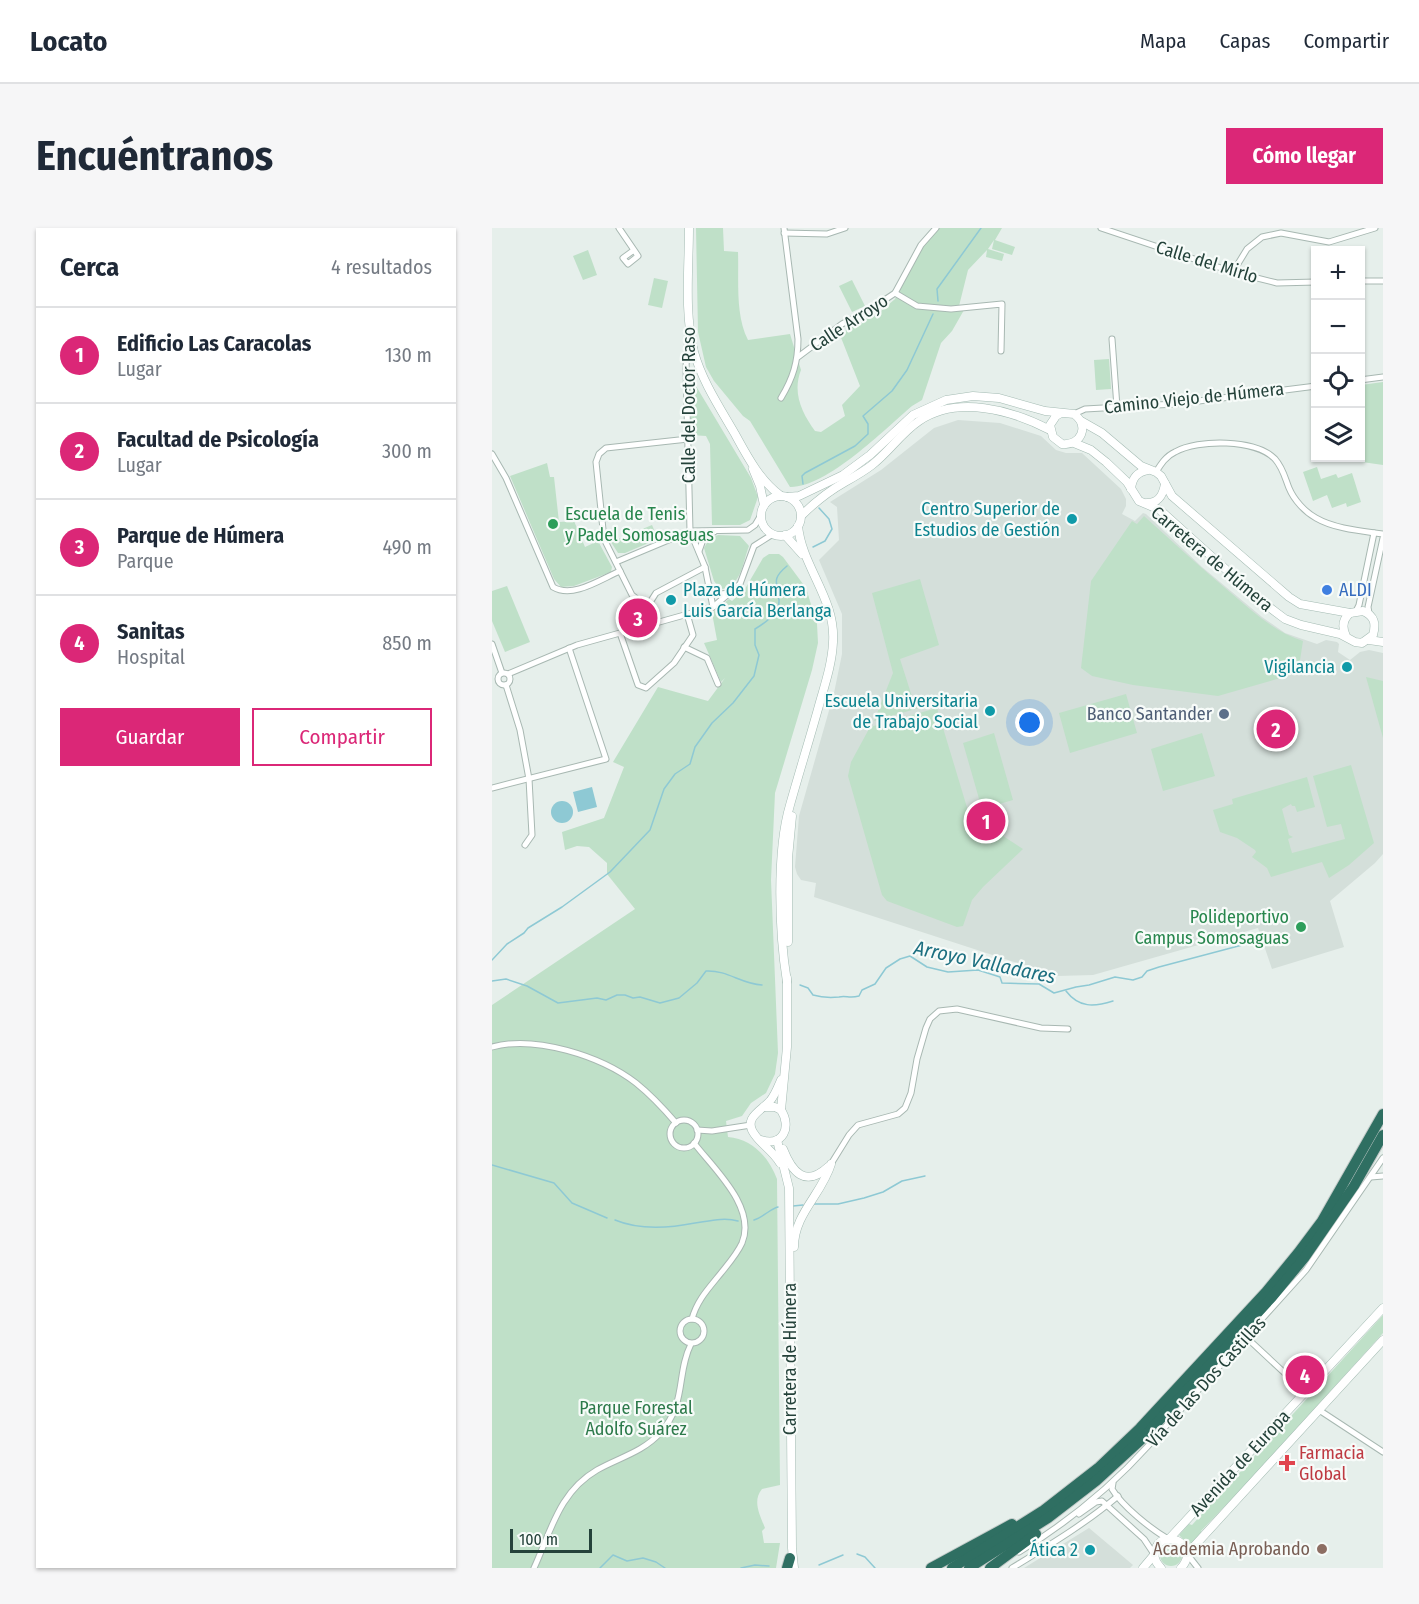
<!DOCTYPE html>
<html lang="es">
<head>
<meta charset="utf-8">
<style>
  body { margin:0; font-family:"Fira Sans Condensed",sans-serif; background:#f6f6f7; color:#1f2937 }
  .controls { position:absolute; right:18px; top:18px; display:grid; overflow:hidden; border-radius:0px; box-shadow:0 2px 4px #0004 }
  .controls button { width:54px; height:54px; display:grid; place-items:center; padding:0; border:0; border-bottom:2px solid #e0e1e3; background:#fff; color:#1f2937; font:30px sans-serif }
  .scale { position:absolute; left:18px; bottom:15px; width:82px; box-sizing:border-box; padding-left:6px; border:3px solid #24423a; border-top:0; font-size:16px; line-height:21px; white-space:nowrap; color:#24423a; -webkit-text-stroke:4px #f7fbf9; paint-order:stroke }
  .you { position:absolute; left:538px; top:495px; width:21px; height:21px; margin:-15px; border:4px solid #fff; border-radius:50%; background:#1a73e8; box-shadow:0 0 0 9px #1a73e833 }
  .badge { display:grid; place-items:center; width:39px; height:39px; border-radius:50%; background:#db2777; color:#fff; font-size:20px; font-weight:700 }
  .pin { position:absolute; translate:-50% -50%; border:3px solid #fff; box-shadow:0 2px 6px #0006 }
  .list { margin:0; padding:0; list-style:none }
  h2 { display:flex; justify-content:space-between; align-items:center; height:78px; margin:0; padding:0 24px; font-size:26px }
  h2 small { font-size:20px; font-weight:400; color:#747a83 }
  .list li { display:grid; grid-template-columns:39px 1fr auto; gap:18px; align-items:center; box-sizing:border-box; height:96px; padding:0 24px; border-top:2px solid #e0e1e3 }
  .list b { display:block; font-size:22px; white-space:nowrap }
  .list p { margin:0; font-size:20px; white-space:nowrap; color:#747a83 }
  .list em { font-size:20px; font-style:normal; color:#747a83 }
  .actions { display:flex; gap:12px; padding:18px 24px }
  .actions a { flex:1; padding:14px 0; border:2px solid #db2777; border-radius:0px; text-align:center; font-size:21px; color:#db2777 }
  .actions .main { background:#db2777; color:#fff }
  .icon { flex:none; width:33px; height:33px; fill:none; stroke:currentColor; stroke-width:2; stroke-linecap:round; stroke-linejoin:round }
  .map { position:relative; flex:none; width:891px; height:1340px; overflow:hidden; border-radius:0px }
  header { display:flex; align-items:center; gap:36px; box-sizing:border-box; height:84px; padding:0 30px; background:#fff; border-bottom:2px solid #e0e1e3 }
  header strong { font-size:28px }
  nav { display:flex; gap:33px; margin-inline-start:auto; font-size:21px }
  .intro { display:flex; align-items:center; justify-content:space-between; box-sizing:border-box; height:144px; padding:0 36px }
  h1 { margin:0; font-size:42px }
  .button { padding:15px 27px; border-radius:0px; background:#db2777; color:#fff; font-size:21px; font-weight:700 }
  main { display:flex; gap:36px; padding:0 36px }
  aside { flex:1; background:#fff; border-radius:0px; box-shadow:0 2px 4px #0004 }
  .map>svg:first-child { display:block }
</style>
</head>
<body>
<header>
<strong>Locato</strong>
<nav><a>Mapa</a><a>Capas</a><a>Compartir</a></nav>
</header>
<div class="intro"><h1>Encuéntranos</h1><a class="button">Cómo llegar</a></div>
<main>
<aside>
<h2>Cerca<small>4 resultados</small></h2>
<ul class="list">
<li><span class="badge">1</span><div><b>Edificio Las Caracolas</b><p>Lugar</p></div><em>130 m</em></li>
<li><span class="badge">2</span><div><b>Facultad de Psicología</b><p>Lugar</p></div><em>300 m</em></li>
<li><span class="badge">3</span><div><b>Parque de Húmera</b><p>Parque</p></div><em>490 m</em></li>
<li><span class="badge">4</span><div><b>Sanitas</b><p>Hospital</p></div><em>850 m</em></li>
</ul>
<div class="actions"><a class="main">Guardar</a><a>Compartir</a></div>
</aside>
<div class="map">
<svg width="891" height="1340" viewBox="0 0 891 1340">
  <rect width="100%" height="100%" fill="#e6efeb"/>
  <!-- built -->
  <g fill="#d4dfda">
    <path d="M466,192L508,195L549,208L564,222L574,225H590L629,261L634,271V278L630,286L643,293L651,285L654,286L710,339L770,389L793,405L825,416L834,412L845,414L847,416L846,424L858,432L868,424L877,422L891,425V626L883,635L838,673L852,719L780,741L766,700L601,747L565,748L322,669L324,655L309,652L305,646L303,639L307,588L342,465L350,426V386L327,332L347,312L345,279L338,274L389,242L442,200Z"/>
    <path d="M597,1300L641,1337L638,1340H532Z"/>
  </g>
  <!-- green -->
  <g fill="#bfe0c8">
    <path d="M204,0H231L232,23L246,24C247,51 243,87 256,112L298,106L309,142C300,165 310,185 323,203L329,204L353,188L350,177L368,158L348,107L360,98L389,83L403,71L431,18L447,0H510L503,12L523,19L520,27L500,21L502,12L496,21L512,26L510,33L494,29L495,22L476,42L467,78L472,82L460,103L449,115L430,172L420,178C392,202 334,260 298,259L258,193L251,188L222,153L214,139L206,104Z"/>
    <path d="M96,22L105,47L91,52L81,28Z"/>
    <path d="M162,50L176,53L170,80L156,77Z"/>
    <path d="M360,52L373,78L360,84L347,58Z"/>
    <path d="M617,131L619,161L604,162L602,132Z"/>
    <path d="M198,148L259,250L266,269L258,292L248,297H220L218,216L214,208L199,207Z"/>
    <path d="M891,154V237L863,233V230H868L871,175L869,157Z"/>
    <path d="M55,235L58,249H62L67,294L82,293L93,319L106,313L120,339L119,344L82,358L69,359L62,351L18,248Z"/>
    <path d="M825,239L829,251L844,246L846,250L860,245L869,274L855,279L854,275L840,280L835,267L821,273L811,244Z"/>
    <path d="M652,288C681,314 709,340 739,365C761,384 783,404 811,413L806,445L726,468L641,457L600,448L589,440L599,353L640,293L645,296Z"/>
    <path d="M160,297L166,311L133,325H126L119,314Z"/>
    <path d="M226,307L248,308L257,318C251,333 249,361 228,361L222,353L212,320L217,311Z"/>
    <path d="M277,326H287L291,329L314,360L325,396L326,415L320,442L283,565L279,652L286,825L283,846L274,865L259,875L250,888L234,893L236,909C260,911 277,929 285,951L288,1257L270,1261C260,1273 268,1287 273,1300L270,1303L272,1315H288L284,1340H0V777L143,681L115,646V635L97,619L85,618L73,622L70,604L112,590L132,539L121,534L166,459L216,473L233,450L229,454L212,415L225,412L220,385L237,371L240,373L253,361L271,330Z"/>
    <path d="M428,351L447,417L408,431L423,478L427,480L382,493L401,445L380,365Z"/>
    <path d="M15,358L38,414L13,424L0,393V363Z"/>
    <path d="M874,449L891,453V510Z"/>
    <path d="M634,466L645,505L578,525L567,485Z"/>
    <path d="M445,480L477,586L474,588L481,608L502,602L531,621L491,659L480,672L471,698L465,699L395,673L390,667L356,548L359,534L378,499Z"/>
    <path d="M502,505L521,572L490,581L471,515Z"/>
    <path d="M710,505L723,548L671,563L659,521Z"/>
    <path d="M859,537L882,615L857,637L837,650L830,634L779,649L775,640L760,629L764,624L763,622L745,610L728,604L721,582L741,576L740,571L815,549L823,579L805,584L803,578H800L799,576L790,581L797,607L801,609L796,611L800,625L853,611L849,596L835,599L821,548Z"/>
    <path d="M891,1087V1105L758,1252L709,1303L710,1305L698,1318L687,1307L697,1296L700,1297Z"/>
    <circle cx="679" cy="1327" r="11"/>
  </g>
  <!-- water -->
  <g fill="#8ec9d4">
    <path d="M100,559L105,579L86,584L81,564Z"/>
    <circle cx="70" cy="584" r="11"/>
  </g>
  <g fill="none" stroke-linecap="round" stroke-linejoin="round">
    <!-- stream -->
    <g stroke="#8ec9d4" stroke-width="1.5">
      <path d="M446,73L445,61L489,0"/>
      <path d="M311,256L310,248L313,245L363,218L376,206V196L371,188L400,163L415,142L441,86"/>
      <path d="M321,319L333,313L340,301L337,291L327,280"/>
      <path d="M0,732L15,716L32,705L36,700L70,679L118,644L158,602L172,561L183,546L198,536L203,519L220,495L241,475L262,448L267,427L263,417V401C273,395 288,385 287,372C286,355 278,352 295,338"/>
      <path d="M0,753L14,751L35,758L66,775L105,770L114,772L125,767H133L141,770L148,769L168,775L187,770L205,755L214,743C236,742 249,756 270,757"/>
      <path d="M308,757L316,760L321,767C331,770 337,770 347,769C355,767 356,771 367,768L370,762L383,756L394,740L408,731L418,728L435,739L456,744L486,742L508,749L510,755L547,756L562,765L584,759L597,757L623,749L641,752L650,749L655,743L667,739L754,716"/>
      <path d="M574,763C587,780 602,779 621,773"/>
      <path d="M0,937L62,955L80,975L115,990"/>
      <path d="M322,976H346L372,970L391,964L410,953L433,948"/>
      <path d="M301,978L311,977"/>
      <path d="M123,992C147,1002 178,1000 203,995C217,993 232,989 246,993"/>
      <path d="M262,992C271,989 280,980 286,979"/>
      <path d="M365,1326L373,1329L383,1340"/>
      <path d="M327,1337L351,1327"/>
      <path d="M108,1340L121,1327L135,1333L151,1330L164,1334L173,1340"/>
      <path d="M249,1340L263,1337L277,1338"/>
    </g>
    <defs>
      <g id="street">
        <path d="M127,0L142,22L131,30L136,36L146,28L142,22"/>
        <path d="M609,0L741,44L785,55L824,54"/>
        <path d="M292,5L335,6L353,0"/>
        <path d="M741,44L755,21L770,9L789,5L837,14L883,0"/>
        <path d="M868,53H891"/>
        <path d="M403,65L425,78L459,81L510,76L509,123"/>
        <path d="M196,106L194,139L198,303L213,339L221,379"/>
        <path d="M620,111L625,179"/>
        <path d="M306,129L350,96L376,83L403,65L429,17L444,0"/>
        <path d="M868,152L891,149"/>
        <path d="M289,170C301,150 306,134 306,111L292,0"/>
        <path d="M582,186L593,181L683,176L824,158"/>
        <path d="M0,226L14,250L61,359C81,371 109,351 128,343L140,367L158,381"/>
        <path d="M664,244C669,236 674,228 683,224C706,211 764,211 783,231C791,240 793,250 797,260C802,272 813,284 824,290C843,301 870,303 891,306"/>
        <path d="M207,323L212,309L222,304"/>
        <path d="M124,334L198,303L256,302L263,297L269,287"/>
        <path d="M128,343L112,311L104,234L107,226L114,220L196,211"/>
        <path d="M218,358C223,365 228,367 236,365"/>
        <path d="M864,383L867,377L882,305"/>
        <path d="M877,385L876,379L891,310"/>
        <path d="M164,395L160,387L157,376L164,365L213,339"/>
        <path d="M128,405L146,457L154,460L182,435L201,407L195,386"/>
        <path d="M0,416L10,445"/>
        <path d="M192,419L215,430L226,456"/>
        <circle cx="12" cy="451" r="6"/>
        <path d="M16,446L85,417L221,379L248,356L262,318L281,306"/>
        <path d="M14,457L28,502L37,551L40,607L33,617"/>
        <path d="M0,560L114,531L77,420"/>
        <path d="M0,819C43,807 109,828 144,855C159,867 172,881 184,895"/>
        <circle cx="192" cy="906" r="14"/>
        <path d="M205,902L220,903L259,897"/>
        <path d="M339,936L357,907L366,897L406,886L413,880L419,865L425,831L434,800L438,791L447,783L465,781L549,800L576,801"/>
        <path d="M879,949L891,948"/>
        <path d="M200,1091C205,1072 217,1060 229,1045C237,1035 245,1026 250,1015C265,979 221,940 202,915"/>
        <circle cx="200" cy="1103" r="12"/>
        <path d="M755,1110L813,1164"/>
        <path d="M827,1182L891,1224"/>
        <path d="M621,1255L620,1261C630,1278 659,1301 676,1311"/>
        <path d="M587,1286L604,1274L610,1273L652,1311L662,1326"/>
        <path d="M527,1324C575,1295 619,1259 656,1218L814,1042L891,930"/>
        <path d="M695,1326L706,1340"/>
        <path d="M42,1340C59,1303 67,1264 105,1242C126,1230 151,1224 168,1205C195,1176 184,1146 199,1116"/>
        <path d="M520,1340C556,1318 593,1296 626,1268"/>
      </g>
      <g id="secondary">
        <path d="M197,0C197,40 192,84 202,124C210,153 228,180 243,206C255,228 268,253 289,268"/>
        <path d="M589,193L610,205L649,238L664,244L669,248L680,268L797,369L808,376L858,385"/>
        <path d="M582,215L599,222L614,234L635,254L647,273L668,282L769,373L793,391L809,397L848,406L863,414L870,415L881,407C884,396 883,388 871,383L858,385C850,392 850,400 854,408"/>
        <path d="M261,241L268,258L272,277"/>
        <path d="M639,261C640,250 645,244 656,242"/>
        <circle cx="289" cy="288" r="20"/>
        <path d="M295,269L307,268L351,247L378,227L421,187L454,172L481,168L507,170L553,183L582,186C598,198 589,218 570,216L561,209L558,197L564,188L569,185"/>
        <path d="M655,275C667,275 671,267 673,256"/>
        <path d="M309,288C322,275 337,263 353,254C362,249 371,244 380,237C397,224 409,205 427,193C465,167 520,182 558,202"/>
        <path d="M293,307L310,326"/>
        <path d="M877,412L891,414"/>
        <path d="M296,714V630L300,588"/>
        <path d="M295,754C287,705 284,624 298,577C307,545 317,513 326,481C332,459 340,437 341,414C344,371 310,339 306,298"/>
        <path d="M289,882L295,819V750"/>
        <path d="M269,912C291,919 300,899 289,882L283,879H272"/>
        <path d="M285,912L297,960L300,1320L302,1340"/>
        <path d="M291,921C300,944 313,960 336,939"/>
        <path d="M288,935C281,923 270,917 263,907C250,890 269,883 278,873C283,867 286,859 289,852"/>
        <path d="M302,1019C302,986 330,966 339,936"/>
        <path d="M677,1311L891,1080"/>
        <path d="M695,1326L891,1112"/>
        <path d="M651,1340L662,1327"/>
        <path d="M669,1340C664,1335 661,1330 663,1323C669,1297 710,1317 689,1340"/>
      </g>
      <g id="highway">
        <path d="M295,1340L298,1330"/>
        <path d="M439,1340L520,1296"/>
        <path d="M460,1340L552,1282L606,1240L648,1200L774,1064L806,1025L830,993L891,886"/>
        <path d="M477,1340L556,1290L604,1253L651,1210L780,1069L813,1029L862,958L891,907"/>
        <path d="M498,1340L544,1306"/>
      </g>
    </defs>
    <!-- street casing -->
    <use href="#street" stroke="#a8b8b2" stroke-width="7"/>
    <!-- secondary casing -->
    <use href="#secondary" stroke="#a4bbb3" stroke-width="9"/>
    <!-- highway casing -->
    <use href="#highway" stroke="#c2cac8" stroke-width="12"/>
    <!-- street -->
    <use href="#street" stroke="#fff" stroke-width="5"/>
    <!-- secondary -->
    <use href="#secondary" stroke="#fff" stroke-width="8"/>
    <!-- highway -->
    <use href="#highway" stroke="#2f6f62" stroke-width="10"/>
  </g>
  <!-- markers -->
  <g fill="#0f9aa8" stroke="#f7fbf9" stroke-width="2">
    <circle cx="580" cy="291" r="6"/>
    <circle cx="179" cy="372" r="6"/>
    <circle cx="855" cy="439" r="6"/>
    <circle cx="498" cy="483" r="6"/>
    <circle cx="598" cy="1322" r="6"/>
  </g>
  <g fill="#2e9e5b" stroke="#f7fbf9" stroke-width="2">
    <circle cx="61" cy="296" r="6"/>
    <circle cx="809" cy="699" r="6"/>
  </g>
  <circle fill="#3f7fe0" stroke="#f7fbf9" stroke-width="2" cx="835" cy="362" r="6"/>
  <circle fill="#5c6f8a" stroke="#f7fbf9" stroke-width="2" cx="732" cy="486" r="6"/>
  <path fill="#e0444e" stroke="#f7fbf9" stroke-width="2" d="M792 1226h6v6h6v6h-6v6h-6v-6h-6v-6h6z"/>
  <circle fill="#8d6e63" stroke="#f7fbf9" stroke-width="2" cx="830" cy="1321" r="6"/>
  <g text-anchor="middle" stroke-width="4.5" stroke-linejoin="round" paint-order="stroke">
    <!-- street labels -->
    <g font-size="18" fill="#24423a" stroke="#f7fbf9">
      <text transform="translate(715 34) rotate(17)" y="6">Calle del Mirlo</text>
      <text transform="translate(357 95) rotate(-33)" y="6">Calle Arroyo</text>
      <text transform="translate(702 170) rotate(-6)" y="6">Camino Viejo de Húmera</text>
      <text transform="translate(197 177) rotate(-90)" y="6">Calle del Doctor Raso</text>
      <text transform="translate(720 331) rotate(40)" y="6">Carretera de Húmera</text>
      <text transform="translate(298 1131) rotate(-90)" y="6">Carretera de Húmera</text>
      <text transform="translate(714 1154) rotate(-48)" y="6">Vía de las Dos Castillas</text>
      <text transform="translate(748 1235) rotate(-47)" y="6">Avenida de Europa</text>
    </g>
    <!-- culture labels -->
    <g font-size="18" fill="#0d838f" stroke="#f7fbf9" text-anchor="end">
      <text x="568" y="287">Centro Superior de<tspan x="568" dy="21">Estudios de Gestión</tspan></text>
      <text x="191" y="368" text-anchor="start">Plaza de Húmera<tspan x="191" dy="21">Luis García Berlanga</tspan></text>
      <text x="843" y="445">Vigilancia</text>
      <text x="486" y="479">Escuela Universitaria<tspan x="486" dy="21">de Trabajo Social</tspan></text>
      <text x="586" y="1328">Ática 2</text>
    </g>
    <!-- leisure labels -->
    <g font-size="18" fill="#27864d" stroke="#f7fbf9" text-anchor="start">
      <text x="73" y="292">Escuela de Tenis<tspan x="73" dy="21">y Padel Somosaguas</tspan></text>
      <text x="797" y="695" text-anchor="end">Polideportivo<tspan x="797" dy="21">Campus Somosaguas</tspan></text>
    </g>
    <!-- shop labels -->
    <g font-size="18" fill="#366cbe" stroke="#f7fbf9" text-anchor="start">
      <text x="847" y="368">ALDI</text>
    </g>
    <!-- service labels -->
    <g font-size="18" fill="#4e5e75" stroke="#f7fbf9" text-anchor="end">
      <text x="720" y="492">Banco Santander</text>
    </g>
    <!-- park labels -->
    <g font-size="18" fill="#2d7a4b" stroke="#f7fbf9">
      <text x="144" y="1186">Parque Forestal<tspan x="144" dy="21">Adolfo Suárez</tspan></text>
    </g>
    <!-- health labels -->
    <g font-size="18" fill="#be3a42" stroke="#f7fbf9" text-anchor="start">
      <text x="807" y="1231">Farmacia<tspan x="807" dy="21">Global</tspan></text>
    </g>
    <!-- education labels -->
    <g font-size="18" fill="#785e54" stroke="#f7fbf9" text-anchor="end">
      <text x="818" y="1327">Academia Aprobando</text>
    </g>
    <!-- water labels -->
    <g font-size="20" font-style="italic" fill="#1c6f80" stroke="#f7fbf9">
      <text transform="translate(493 734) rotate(12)" y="7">Arroyo Valladares</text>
    </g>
  </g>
</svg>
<div class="controls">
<button>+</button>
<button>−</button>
<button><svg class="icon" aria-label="locate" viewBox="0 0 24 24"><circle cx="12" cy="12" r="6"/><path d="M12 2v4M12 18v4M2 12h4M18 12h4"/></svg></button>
<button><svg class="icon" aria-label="layers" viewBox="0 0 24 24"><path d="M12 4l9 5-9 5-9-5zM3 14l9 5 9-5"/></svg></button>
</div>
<div class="scale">100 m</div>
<div class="you"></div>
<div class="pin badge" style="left:494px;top:593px">1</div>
<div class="pin badge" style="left:784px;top:501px">2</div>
<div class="pin badge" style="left:146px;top:390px">3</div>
<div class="pin badge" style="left:813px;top:1147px">4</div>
</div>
</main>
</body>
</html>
